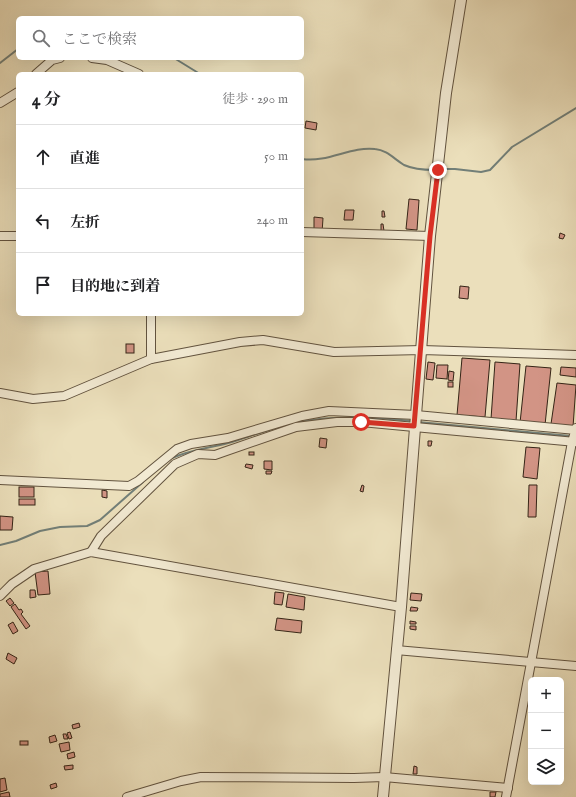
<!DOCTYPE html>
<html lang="ja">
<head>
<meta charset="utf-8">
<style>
  body { margin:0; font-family:"IM FELL English","Noto Serif JP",serif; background:#f2f2f2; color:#202124 }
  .controls { position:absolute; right:12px; bottom:12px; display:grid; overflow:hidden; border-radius:6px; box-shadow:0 4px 16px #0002 }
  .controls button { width:36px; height:36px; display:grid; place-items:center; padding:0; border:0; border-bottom:1px solid #e0e0e0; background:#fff; color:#202124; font:20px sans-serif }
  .stop { position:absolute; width:12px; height:12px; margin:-9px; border:3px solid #d93025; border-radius:50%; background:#fff }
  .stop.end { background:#d93025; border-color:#fff; box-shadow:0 1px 4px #0008 }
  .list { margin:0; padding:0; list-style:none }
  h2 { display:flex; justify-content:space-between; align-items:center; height:52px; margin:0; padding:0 16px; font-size:17px }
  h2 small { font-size:13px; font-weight:400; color:#757577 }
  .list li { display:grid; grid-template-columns:26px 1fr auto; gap:12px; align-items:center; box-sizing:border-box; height:64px; padding:0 16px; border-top:1px solid #e0e0e0 }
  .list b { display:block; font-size:15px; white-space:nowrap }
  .list em { font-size:13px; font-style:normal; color:#757577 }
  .icon { flex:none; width:22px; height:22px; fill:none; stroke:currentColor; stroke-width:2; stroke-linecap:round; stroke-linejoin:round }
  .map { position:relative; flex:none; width:576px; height:797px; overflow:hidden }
  .search { position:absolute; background:#fff; box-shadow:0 4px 16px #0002; left:16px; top:16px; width:288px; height:44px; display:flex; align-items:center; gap:10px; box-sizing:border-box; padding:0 14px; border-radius:6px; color:#757577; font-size:15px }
  .panel { position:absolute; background:#fff; box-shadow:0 4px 16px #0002; left:16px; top:72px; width:288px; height:244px; border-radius:6px }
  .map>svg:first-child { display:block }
</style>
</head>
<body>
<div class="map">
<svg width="576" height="797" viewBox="0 0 576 797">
  <rect width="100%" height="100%" fill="#ebdfbb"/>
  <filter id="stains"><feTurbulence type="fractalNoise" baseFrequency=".005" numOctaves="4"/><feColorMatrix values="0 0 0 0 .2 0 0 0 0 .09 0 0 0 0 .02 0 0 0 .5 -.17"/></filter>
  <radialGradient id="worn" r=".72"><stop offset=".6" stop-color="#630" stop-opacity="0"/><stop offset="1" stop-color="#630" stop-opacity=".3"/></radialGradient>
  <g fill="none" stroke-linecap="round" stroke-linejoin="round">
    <!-- stream -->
    <g stroke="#727f78" stroke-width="2">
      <path d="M174,58L200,74"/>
      <path d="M0,63L18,49"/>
      <path d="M302,159C328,163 351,146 375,149C387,150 394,159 404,165C413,169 425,170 434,170"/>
      <path d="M441,169H455L481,172L490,170L512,147L576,108"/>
      <path d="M418,422L571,436"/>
      <path d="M172,458C190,450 209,448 228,443C251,436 275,427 299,422C336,415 374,417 412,421"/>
      <path d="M0,545L16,541L40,531L60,527L87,526L100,520L143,482"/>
    </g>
  </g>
  <!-- building -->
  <g fill="#d29485" stroke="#342416">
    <path d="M306,121L317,123L316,130L305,128Z"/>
    <path d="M409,199L419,200L417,230L406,229Z"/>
    <path d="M345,210H354L353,220H344Z"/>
    <path d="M382,211H384L385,217H382Z"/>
    <path d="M314,217L323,218L322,233H314Z"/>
    <path d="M381,224H383L384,231H381Z"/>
    <path d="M560,233L565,235L563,239L559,238Z"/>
    <path d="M460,286L469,287L468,299L459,298Z"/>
    <rect x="126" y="344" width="8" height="9"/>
    <path d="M462,358L490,360L485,417L457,415Z"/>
    <path d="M428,362L435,363L433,380L426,379Z"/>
    <path d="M495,362L520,364L516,421L491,419Z"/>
    <path d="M437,365H448L447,379L436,378Z"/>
    <path d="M526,366L551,368L545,425L520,423Z"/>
    <path d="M561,367L576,368V377L560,375Z"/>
    <path d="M449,371L454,372L453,381L448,380Z"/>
    <rect x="448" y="382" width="5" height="5"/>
    <path d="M557,383L576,385L573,427L551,424Z"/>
    <path d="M320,438L327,439L326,448L319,447Z"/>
    <path d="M428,441H432L431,446H428Z"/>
    <path d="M526,447L540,448L537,479L523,477Z"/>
    <rect x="249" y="452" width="5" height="3"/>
    <path d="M264,461H272V470L264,469Z"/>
    <path d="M246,464L253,465L252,469L245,467Z"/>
    <path d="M266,471H272L271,474H266Z"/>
    <path d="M362,485L364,486L363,492L360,491Z"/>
    <path d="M529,485H537L536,517H528Z"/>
    <rect x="19" y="487" width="15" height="10"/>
    <path d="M102,490L107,491V498L102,497Z"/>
    <rect x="19" y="499" width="16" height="6"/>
    <path d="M0,516L13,517L12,530H0Z"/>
    <path d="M48,571L50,594L38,595L35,572Z"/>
    <path d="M30,590H35L36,597L30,598Z"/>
    <path d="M275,592L284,593L282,605L274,604Z"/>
    <path d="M411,593L422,594L421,601L410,600Z"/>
    <path d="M288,594L305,597L304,610L286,607Z"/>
    <path d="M10,598L14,603L10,606L6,601Z"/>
    <path d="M15,604L19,610L21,609L23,612L21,614L30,626L26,629L11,607Z"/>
    <path d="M411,607L418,608L417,611H410Z"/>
    <path d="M277,618L302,621L301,633L275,630Z"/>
    <path d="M410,621L416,622V624H410Z"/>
    <path d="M13,622L18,631L13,634L8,625Z"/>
    <path d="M410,626H416V630L410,629Z"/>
    <path d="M8,653L17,658L14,664L6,659Z"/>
    <path d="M79,723L80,727L73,729L72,725Z"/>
    <path d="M70,732L72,738L69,739L67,733Z"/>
    <path d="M63,734H66L68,739H64Z"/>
    <path d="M55,735L57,741L50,743L49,737Z"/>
    <rect x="20" y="741" width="8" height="4"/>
    <path d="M69,742L70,750L61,752L59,744Z"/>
    <path d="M74,752L75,757L68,759L67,754Z"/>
    <path d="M73,765V769L65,770L64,766Z"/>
    <path d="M414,766L417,767V774H413Z"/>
    <path d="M5,778L7,790L0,792V779Z"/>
    <path d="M56,783L57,787L51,789L50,785Z"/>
    <path d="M9,792L10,797H0V794Z"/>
    <path d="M490,792H496L495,797H490Z"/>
  </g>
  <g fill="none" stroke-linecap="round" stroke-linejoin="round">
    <defs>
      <g id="minor">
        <path d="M92,58L107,60L139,74"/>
        <path d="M36,74L52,60L60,58"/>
        <path d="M0,103L18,92"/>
        <path d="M302,232L430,236"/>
        <path d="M0,236H18"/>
        <path d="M151,314V359"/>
        <path d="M0,393L33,399L64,396L151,359L240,342L263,340L334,352L422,350L576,355"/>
        <path d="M0,480L129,486L138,481L177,449L191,444L228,438L302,416L329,411L416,415L576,430"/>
        <path d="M91,552L101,536L175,464L198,454L215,455L296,427L337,422H361L576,442"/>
        <path d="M0,596L12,584L34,569L91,552L401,607"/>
        <path d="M396,650L576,666"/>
        <path d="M127,797L181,781L201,777L354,778L384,777L508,788"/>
        <path d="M506,797L572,442L576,428"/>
      </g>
      <path id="tertiary" d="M383,797L401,607L430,236L446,93L461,0"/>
    </defs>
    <!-- minor casing -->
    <use href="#minor" stroke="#62533f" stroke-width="10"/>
    <!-- tertiary casing -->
    <use href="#tertiary" stroke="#62533f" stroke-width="12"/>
    <!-- minor -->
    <use href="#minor" stroke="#f2ead3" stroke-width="8"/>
    <!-- tertiary -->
    <use href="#tertiary" stroke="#f2ead3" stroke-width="10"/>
  </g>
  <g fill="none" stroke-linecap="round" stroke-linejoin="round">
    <!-- route -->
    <path stroke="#d93025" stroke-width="5" d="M361,422L414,426L430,236L438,170"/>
  </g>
  <rect width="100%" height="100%" filter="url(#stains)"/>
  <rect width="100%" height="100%" fill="url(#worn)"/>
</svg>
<div class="controls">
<button>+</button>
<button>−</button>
<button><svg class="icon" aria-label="layers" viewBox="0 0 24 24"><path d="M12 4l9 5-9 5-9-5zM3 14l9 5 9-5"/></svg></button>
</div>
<div class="stop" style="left:361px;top:422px"></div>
<div class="stop end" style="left:438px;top:170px"></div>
<div class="search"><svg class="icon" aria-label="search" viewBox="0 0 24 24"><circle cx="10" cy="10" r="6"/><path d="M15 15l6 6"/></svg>ここで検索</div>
<section class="panel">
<h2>4 分<small>徒歩 · 290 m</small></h2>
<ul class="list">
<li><svg class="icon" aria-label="ahead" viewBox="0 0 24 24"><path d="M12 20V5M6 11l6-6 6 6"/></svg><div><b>直進</b></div><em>50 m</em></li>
<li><svg class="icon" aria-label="left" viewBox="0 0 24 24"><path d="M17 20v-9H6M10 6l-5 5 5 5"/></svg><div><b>左折</b></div><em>240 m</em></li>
<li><svg class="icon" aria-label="arrive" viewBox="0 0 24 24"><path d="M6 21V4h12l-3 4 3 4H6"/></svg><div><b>目的地に到着</b></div></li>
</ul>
</section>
</div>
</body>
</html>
